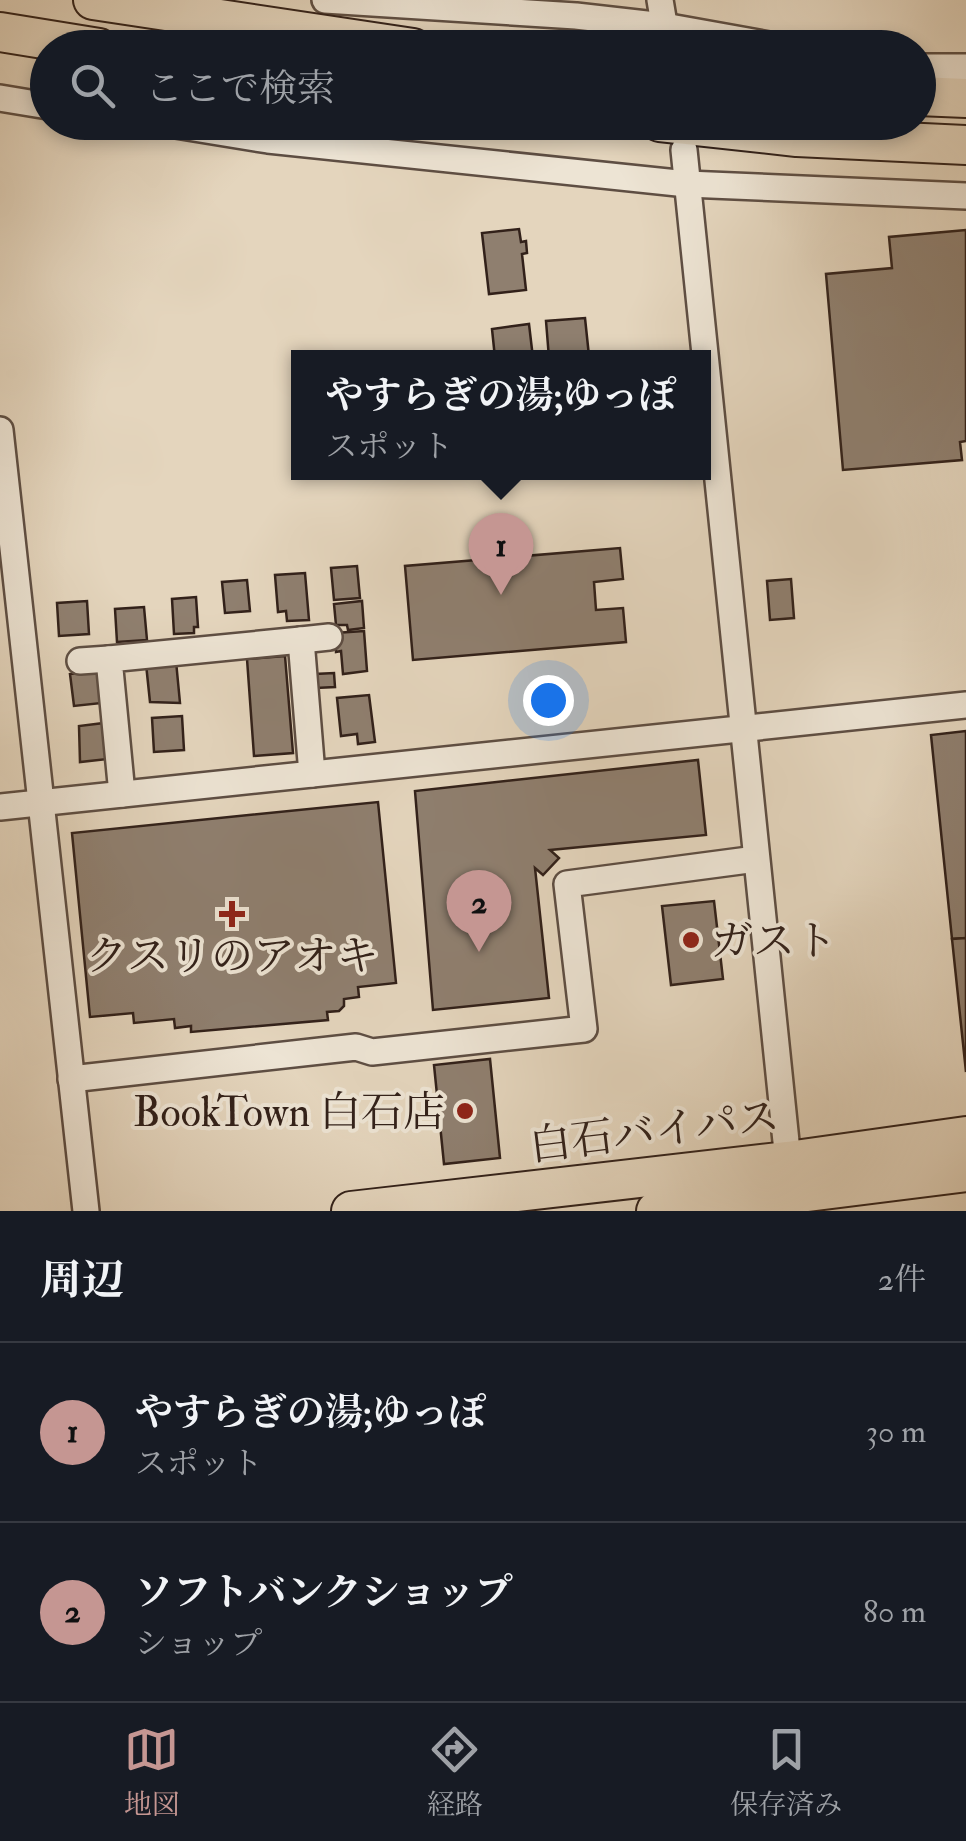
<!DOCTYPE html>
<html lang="ja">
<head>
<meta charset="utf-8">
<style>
  body { margin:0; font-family:"IM FELL Double Pica","Noto Serif JP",serif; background:#20242c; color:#f1f3f6 }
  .you { position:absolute; left:548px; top:700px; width:35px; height:35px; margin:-25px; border:8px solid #fff; border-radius:50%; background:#1a73e8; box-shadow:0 0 0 15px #1a73e833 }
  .badge { display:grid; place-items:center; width:65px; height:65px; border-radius:50%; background:#c59692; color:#111; font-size:32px; font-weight:700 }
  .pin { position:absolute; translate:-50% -82px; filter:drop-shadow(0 2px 5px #0008) }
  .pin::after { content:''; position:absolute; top:52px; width:35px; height:30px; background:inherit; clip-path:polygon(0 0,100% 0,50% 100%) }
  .popup { position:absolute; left:291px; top:350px; width:420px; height:130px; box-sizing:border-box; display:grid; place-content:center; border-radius:0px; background:#171b24; filter:drop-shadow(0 2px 8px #0005); font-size:32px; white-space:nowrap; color:#9ea1a6 }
  .popup b { font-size:38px; color:#f1f3f6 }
  .popup::after { content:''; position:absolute; left:50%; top:100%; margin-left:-20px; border:20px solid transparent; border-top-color:#171b24 }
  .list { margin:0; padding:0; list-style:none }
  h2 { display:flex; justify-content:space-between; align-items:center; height:130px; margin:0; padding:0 40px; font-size:42px }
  h2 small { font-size:32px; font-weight:400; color:#9ea1a6 }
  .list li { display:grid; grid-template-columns:65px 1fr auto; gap:30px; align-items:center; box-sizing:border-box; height:180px; padding:0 40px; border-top:2px solid #363941 }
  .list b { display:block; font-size:38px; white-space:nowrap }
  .list p { margin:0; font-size:32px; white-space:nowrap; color:#9ea1a6 }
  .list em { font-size:32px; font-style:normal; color:#9ea1a6 }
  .icon { flex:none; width:55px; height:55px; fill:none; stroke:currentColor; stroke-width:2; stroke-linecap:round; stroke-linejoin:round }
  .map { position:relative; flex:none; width:966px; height:1211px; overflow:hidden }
  .search { position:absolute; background:#171b24; box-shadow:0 5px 15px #0003; left:30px; right:30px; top:30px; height:110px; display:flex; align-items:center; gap:25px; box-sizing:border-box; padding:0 35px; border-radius:55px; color:#9ea1a6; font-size:38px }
  .sheet { height:490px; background:#171b24 }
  nav { display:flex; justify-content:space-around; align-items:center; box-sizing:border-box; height:140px; border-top:2px solid #363941; background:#171b24; font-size:28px; color:#9ea1a6 }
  nav a { display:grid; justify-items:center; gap:5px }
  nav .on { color:#c59692 }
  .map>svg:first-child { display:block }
</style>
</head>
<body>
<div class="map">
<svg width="966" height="1211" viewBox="0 0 966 1211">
  <rect width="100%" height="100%" fill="#e4d5bd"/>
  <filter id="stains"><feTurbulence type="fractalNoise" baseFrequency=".002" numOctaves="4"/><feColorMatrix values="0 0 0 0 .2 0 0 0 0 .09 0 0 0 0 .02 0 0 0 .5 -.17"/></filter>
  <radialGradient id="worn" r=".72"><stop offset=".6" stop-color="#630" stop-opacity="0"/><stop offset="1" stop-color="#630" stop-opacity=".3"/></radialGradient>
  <!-- building -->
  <g fill="#8f7f6f" stroke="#32211a" stroke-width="2.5">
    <path d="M519,229L521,242L526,241L527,253L522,254L526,290L489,294L482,233Z"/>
    <path d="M966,230V441L960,442L962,460L843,470L826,274L892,268L889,237Z"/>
    <path d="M585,318L589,356L594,358H549L546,321Z"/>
    <path d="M529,324L533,358H495L492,329Z"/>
    <path d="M620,548L623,579L594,582L596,610L623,608L626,642L413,660L405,566Z"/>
    <path d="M357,566L360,598L334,600L331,568Z"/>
    <path d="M305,573L309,620L287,621L286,611L278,612L275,575Z"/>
    <path d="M791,579L794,618L770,620L767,581Z"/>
    <path d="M247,580L250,611L225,613L222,582Z"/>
    <path d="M196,597L198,627H194V633L174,634L172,599Z"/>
    <path d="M87,601L89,634L59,636L57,603Z"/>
    <path d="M362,601L364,628L348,630L347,625H336L334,604Z"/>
    <path d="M144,607L147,640L117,642L115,609Z"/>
    <path d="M364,631L367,671L343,674L341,651L336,652L335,633Z"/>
    <path d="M285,656L293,753L254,756L247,659Z"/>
    <path d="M176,661L180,703L150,702L146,664Z"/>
    <path d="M98,671L102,703L74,706L70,674Z"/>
    <path d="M334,673L335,687L316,688L315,674Z"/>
    <path d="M369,695L375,742L358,744L357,734L341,736L337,698Z"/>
    <path d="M182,716L184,750L154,752L152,718Z"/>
    <path d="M104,723L108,759L80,762L79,726Z"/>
    <path d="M966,731V938L952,939L931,735Z"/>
    <path d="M698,760L706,835L550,850L559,858L543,875L535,868L549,998L433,1010L415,791Z"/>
    <path d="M378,802L396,983L358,987L359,997L344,999V1006L339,1011L327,1012L328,1020L191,1032V1026L175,1028L174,1019L134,1023L133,1013L90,1017L72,833Z"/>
    <path d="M714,901L723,979L671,985L662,906Z"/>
    <path d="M966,938V1072L952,939Z"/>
    <path d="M490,1059L500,1158L444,1164L434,1065Z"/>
  </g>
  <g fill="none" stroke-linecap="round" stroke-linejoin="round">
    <defs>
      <g id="minor">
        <path d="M325,0L576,16L664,26L786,48"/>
        <path d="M660,0L668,48"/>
        <path d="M918,67H966"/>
        <path d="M0,98L48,106"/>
        <path d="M157,122L268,140L687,184L966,196"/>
        <path d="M684,150L788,1161"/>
        <path d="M0,430L86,1211"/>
        <path d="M301,640L329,637"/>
        <path d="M80,661L109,659"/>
        <path d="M122,794L109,659L301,640L312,774"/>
        <path d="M0,807L966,705"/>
        <path d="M71,1079L356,1047L372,1052L584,1029L567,884L756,859"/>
      </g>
      <g id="highway">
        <path d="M93,0L413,48"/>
        <path d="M0,32L99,48"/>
        <path d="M918,96L966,98"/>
        <path d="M660,122L797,137L966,145"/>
        <path d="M351,1211L788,1161L966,1136"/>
        <path d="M656,1211L966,1172"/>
      </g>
    </defs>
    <!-- minor casing -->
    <use href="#minor" stroke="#5e4e43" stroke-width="30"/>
    <!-- highway casing -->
    <use href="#highway" stroke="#32211a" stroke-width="42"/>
    <!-- minor -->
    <use href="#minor" stroke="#ede4d4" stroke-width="25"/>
    <!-- highway -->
    <use href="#highway" stroke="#e4d5bd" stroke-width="38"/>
  </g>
  <!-- markers -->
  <g fill="#8f2418" stroke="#ede4d4" stroke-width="4">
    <path d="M227 899h10v10h10v10h-10v10h-10v-10h-10v-10h10z"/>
    <circle cx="691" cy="940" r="10"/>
    <circle cx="465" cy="1111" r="10"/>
  </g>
  <g text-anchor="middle" stroke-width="8" stroke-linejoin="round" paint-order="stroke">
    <!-- poi labels -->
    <g font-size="42" fill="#32211a" stroke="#ede4d4" text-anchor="start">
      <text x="711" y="955">ガスト</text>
      <text x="232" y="970" text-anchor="middle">クスリのアオキ</text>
      <text x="445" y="1126" text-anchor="end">BookTown 白石店</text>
    </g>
    <!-- street labels -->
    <g font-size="42" fill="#32211a" stroke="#ede4d4">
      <text transform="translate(654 1130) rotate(-7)" y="15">白石バイパス</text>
    </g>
  </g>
  <rect width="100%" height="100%" filter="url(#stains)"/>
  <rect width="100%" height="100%" fill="url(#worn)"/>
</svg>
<div class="you"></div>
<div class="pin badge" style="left:501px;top:595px">1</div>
<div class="popup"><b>やすらぎの湯;ゆっぽ</b>スポット</div>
<div class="pin badge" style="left:479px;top:952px">2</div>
<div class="search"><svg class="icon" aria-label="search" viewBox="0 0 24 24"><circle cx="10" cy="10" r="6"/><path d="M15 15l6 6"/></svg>ここで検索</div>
</div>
<section class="sheet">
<h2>周辺<small>2件</small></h2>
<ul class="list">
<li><span class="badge">1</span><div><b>やすらぎの湯;ゆっぽ</b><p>スポット</p></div><em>30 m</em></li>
<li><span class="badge">2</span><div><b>ソフトバンクショップ</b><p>ショップ</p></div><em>80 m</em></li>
</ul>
</section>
<nav>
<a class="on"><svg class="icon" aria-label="map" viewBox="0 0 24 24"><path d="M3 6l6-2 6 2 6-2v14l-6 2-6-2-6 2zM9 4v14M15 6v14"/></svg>地図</a>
<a><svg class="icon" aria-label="directions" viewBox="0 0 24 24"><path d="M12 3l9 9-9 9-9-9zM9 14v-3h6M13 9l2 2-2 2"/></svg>経路</a>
<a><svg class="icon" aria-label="saved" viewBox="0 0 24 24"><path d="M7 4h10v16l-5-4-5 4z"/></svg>保存済み</a>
</nav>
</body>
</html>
